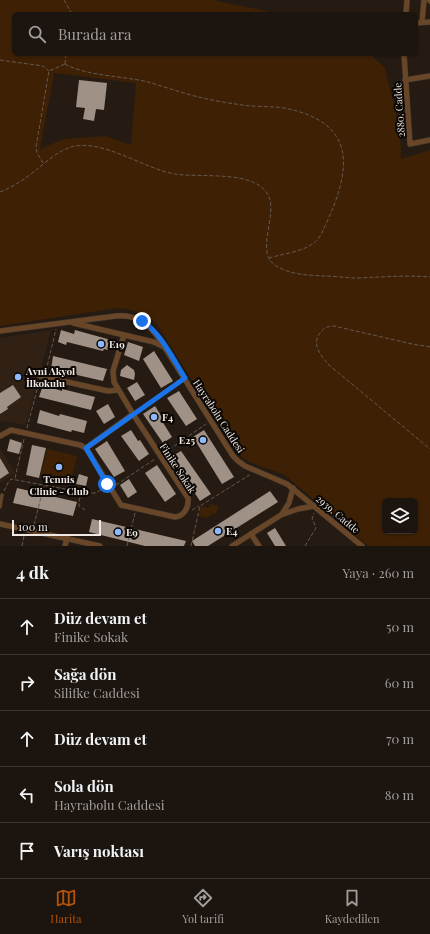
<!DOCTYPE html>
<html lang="tr">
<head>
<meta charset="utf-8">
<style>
  body { margin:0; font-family:"Playfair Display",serif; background:#251d17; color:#f1f3f6 }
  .controls { position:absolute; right:12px; bottom:12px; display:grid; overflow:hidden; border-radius:6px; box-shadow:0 1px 3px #0004 }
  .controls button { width:36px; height:36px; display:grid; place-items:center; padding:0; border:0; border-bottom:1px solid #3a332e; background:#1c140e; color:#f1f3f6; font:20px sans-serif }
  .scale { position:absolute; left:12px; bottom:10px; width:89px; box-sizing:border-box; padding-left:4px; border:2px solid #f0e8e2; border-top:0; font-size:11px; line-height:14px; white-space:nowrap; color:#f0e8e2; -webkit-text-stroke:3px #0b0704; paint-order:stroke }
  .stop { position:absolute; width:12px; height:12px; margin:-9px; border:3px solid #1a73e8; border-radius:50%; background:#fff }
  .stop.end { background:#1a73e8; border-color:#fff; box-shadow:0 1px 4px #0008 }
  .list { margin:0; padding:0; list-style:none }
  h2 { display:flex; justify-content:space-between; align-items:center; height:52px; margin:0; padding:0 16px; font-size:17px }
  h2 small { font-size:13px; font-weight:400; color:#a09e9e }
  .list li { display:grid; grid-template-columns:26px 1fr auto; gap:12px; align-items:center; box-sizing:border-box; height:56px; padding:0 16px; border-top:1px solid #3a332e }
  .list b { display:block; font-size:15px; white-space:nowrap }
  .list p { margin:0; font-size:13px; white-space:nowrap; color:#a09e9e }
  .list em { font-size:13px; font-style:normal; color:#a09e9e }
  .icon { flex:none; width:22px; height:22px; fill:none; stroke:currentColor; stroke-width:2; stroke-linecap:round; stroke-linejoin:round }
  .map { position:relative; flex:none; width:430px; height:546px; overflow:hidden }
  .search { position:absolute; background:#1c140e; box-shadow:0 1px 3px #0004; left:12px; right:12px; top:12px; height:44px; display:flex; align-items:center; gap:10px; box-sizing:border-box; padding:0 14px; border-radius:6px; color:#a09e9e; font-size:15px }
  .sheet { height:332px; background:#1c140e }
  nav { display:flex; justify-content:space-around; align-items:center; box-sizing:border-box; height:56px; border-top:1px solid #3a332e; background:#1c140e; font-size:11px; color:#a09e9e }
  nav a { display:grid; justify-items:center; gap:2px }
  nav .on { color:#b45309 }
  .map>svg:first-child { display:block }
</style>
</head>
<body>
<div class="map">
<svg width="430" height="546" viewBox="0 0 430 546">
  <rect width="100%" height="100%" fill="#251b12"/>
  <!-- built -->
  <g fill="#312114">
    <path d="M51,330L40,373L36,376L38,379L26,425L0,421V338Z"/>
    <path d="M0,448L15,473L0,483Z"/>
  </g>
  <!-- green -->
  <g fill="#3e2105" fill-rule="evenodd">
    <path d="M0,0H212L281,14H14V54H370L385,68L400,131L401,159L430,150V546H368L285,475L250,462L243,458L238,453L156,323C144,314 133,309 117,308L0,326ZM54,73L136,83L131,145L105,136L64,139L40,149ZM385,501H415V531H385Z"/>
    <path d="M47,449L77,456L70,485L40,478Z"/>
    <path d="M210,504L218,506L216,514L213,513L207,518L199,516L201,506L209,508Z"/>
  </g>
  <!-- building -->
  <g fill="#9f9186">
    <path d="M79,80L107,83L104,110L96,109L94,121L83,119L85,108L76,107Z"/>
    <path d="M61,330L74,334L75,330L111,340L108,350L104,349L103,351L67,342L66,345L58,342Z"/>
    <path d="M128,342L143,347L139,361L124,355Z"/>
    <path d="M154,351L173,381L161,388L143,359Z"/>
    <path d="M53,356L107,369L103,381L51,369Z"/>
    <path d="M127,365L134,370L135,374L134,380L120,376L121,370Z"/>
    <path d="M137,382L145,395L135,401L127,388Z"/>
    <path d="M13,385L21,397L7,407L8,409L0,414V393Z"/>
    <path d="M43,385L62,391V389L95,397L91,410L39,397Z"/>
    <path d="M179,391L197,419L186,426L167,398Z"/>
    <path d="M108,404L115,417L104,424L96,411Z"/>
    <path d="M155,406L164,420L162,421L172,437L163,443L143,414Z"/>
    <path d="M40,410L59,416L60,414L87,421L84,433L72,430L71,432L37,423Z"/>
    <path d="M131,430L138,441L140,440L149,454L139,461L121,436Z"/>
    <path d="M204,430L234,477L222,484L193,437Z"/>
    <path d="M10,439L22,443L19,454L7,451Z"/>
    <path d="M107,441L125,471L114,477L95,449Z"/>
    <path d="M32,445L46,448L39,478L26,475Z"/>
    <path d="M181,451L211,494L200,501L171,457Z"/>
    <path d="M0,458L9,473L0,479Z"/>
    <path d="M157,465L176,494L165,502L145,473Z"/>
    <path d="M79,474L88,477L86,486L76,484Z"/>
    <path d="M129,479L137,492L128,498L120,485Z"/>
    <path d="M17,488L77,502L73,516L13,503Z"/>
    <path d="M270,491L278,502L208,546H195L192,541Z"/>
    <path d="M92,519L186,541L184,546H145L89,532Z"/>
    <path d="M275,528L286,546H275L267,533Z"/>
  </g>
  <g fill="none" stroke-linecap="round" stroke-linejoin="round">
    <defs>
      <path id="service" d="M0,507L2,495"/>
      <g id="minor">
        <path d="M429,0L430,1"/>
        <path d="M406,14L407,0"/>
        <path d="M422,22L424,0"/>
        <path d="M416,23L430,22"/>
        <path d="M404,54L410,144L430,140"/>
        <path d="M405,80L430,76"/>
        <path d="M73,323L154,342L164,347"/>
        <path d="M0,331L116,316C136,314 149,324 160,340L233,456L238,461L245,466L287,484L362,546"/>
        <path d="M40,376L108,391L118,390"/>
        <path d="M0,436L11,430L80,445L86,448L133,414"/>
        <path d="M86,448L121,505L175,517C184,516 189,508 188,498L133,414L114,382L113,371L124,335"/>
        <path d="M282,514L289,503L293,488"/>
        <path d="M0,524L100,546"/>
        <path d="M251,534L259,546"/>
        <path d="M65,546L67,538"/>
        <path d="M232,546L281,515L298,509L314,506"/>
      </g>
    </defs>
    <!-- service casing -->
    <use href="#service" stroke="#41382f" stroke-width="4"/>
    <!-- minor casing -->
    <use href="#minor" stroke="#41382f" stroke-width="6"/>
    <!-- path -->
    <g stroke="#635951" stroke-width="1" stroke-dasharray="4 2" stroke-linecap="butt">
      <path d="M64,0L72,14"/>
      <path d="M0,60L43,66L49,71"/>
      <path d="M65,64C86,76 124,76 148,82C166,87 184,94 203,98C215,101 229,103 242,105C255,107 270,106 284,108C357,122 352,168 326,224C323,230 321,236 317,240C308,251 282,254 269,258"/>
      <path d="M65,64L66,54"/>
      <path d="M43,163L37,153L36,147L49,71L65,64"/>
      <path d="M0,192C13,187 25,179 36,170C46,162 58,151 71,147C102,138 144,169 175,174C200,178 252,170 267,193C280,212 254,252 275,265C289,275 308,275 324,276C335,276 347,278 357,278C382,277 406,275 430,277"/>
      <path d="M430,347L412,344L334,326C328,326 323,328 320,333C311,344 321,356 329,365L430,449"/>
      <path d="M46,371L56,329"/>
      <path d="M138,411L180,382"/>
      <path d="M27,428L39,382"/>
      <path d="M164,453L206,424"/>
      <path d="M15,478L24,439"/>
      <path d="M116,485L155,459"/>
      <path d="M4,491L9,481L11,479L87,493H96L103,488"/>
      <path d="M82,492L79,501V506L85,510"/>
      <path d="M192,510L199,506"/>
      <path d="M34,525L44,485"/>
      <path d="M22,546L24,536"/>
      <path d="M127,546L135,513"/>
      <path d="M191,546L200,506L251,474"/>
      <path d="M305,546L316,528L312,518L314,513"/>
    </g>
    <!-- service -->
    <use href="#service" stroke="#684627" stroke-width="2.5"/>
    <!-- minor -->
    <use href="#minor" stroke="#684627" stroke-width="5"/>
  </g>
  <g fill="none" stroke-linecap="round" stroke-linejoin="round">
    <!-- route -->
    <path stroke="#1a73e8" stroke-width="5" d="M107,484L86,448L185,378C173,359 161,333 142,321"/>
  </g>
  <!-- markers -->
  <g fill="#8eb9fd" stroke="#0b0704" stroke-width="1.5">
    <circle cx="101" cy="344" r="4"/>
    <circle cx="18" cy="377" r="4"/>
    <circle cx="154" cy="417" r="4"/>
    <circle cx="203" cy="440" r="4"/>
    <circle cx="59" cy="467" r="4"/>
    <circle cx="218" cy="531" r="4"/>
    <circle cx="118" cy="532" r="4"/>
  </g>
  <g text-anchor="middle" stroke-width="4" stroke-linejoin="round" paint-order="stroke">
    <!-- street labels -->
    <g font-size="10" fill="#f0e8e2" stroke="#0b0704">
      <text transform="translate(399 110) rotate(-94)" y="4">2880. Cadde</text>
      <text transform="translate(219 416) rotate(57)" y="4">Hayrabolu Caddesi</text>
      <text transform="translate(178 468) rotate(57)" y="4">Finike Sokak</text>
      <text transform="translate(338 514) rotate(40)" y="4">2939. Cadde</text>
    </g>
    <!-- poi labels -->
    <g font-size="10" font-weight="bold" fill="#f0e8e2" stroke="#0b0704" text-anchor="start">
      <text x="109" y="348">E19</text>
      <text x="26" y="375">Avni Akyol<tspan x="26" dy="12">İlkokulu</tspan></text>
      <text x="162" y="421">F4</text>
      <text x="195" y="444" text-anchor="end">E25</text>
      <text x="59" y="483" text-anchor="middle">Tennis<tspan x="59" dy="12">Clinic - Club</tspan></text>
      <text x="226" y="535">E4</text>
      <text x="126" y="536">E9</text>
    </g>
  </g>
</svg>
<div class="controls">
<button><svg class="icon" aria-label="layers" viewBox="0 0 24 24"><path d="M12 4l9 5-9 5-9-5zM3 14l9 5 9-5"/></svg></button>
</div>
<div class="scale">100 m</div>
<div class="stop" style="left:107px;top:484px"></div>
<div class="stop end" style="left:142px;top:321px"></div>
<div class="search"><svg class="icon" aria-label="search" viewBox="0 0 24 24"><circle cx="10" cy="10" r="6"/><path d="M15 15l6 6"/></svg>Burada ara</div>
</div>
<section class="sheet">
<h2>4 dk<small>Yaya · 260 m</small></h2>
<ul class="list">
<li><svg class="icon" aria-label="ahead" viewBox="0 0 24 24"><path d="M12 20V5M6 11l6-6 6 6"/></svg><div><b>Düz devam et</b><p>Finike Sokak</p></div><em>50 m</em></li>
<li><svg class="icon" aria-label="right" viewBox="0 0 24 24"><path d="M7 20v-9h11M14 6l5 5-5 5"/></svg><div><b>Sağa dön</b><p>Silifke Caddesi</p></div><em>60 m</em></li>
<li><svg class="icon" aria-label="ahead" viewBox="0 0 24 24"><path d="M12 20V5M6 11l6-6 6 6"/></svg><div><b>Düz devam et</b></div><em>70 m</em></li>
<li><svg class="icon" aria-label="left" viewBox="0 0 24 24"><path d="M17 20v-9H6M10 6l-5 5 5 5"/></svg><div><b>Sola dön</b><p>Hayrabolu Caddesi</p></div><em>80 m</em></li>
<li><svg class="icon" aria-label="arrive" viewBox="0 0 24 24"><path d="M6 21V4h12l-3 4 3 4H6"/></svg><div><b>Varış noktası</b></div></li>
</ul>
</section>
<nav>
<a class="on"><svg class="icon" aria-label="map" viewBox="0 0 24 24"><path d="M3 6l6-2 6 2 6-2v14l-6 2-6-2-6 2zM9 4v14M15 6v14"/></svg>Harita</a>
<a><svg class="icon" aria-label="directions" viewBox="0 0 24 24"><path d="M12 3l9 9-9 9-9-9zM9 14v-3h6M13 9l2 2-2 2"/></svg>Yol tarifi</a>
<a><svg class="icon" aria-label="saved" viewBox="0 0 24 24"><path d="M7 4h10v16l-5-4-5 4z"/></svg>Kaydedilen</a>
</nav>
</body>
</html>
